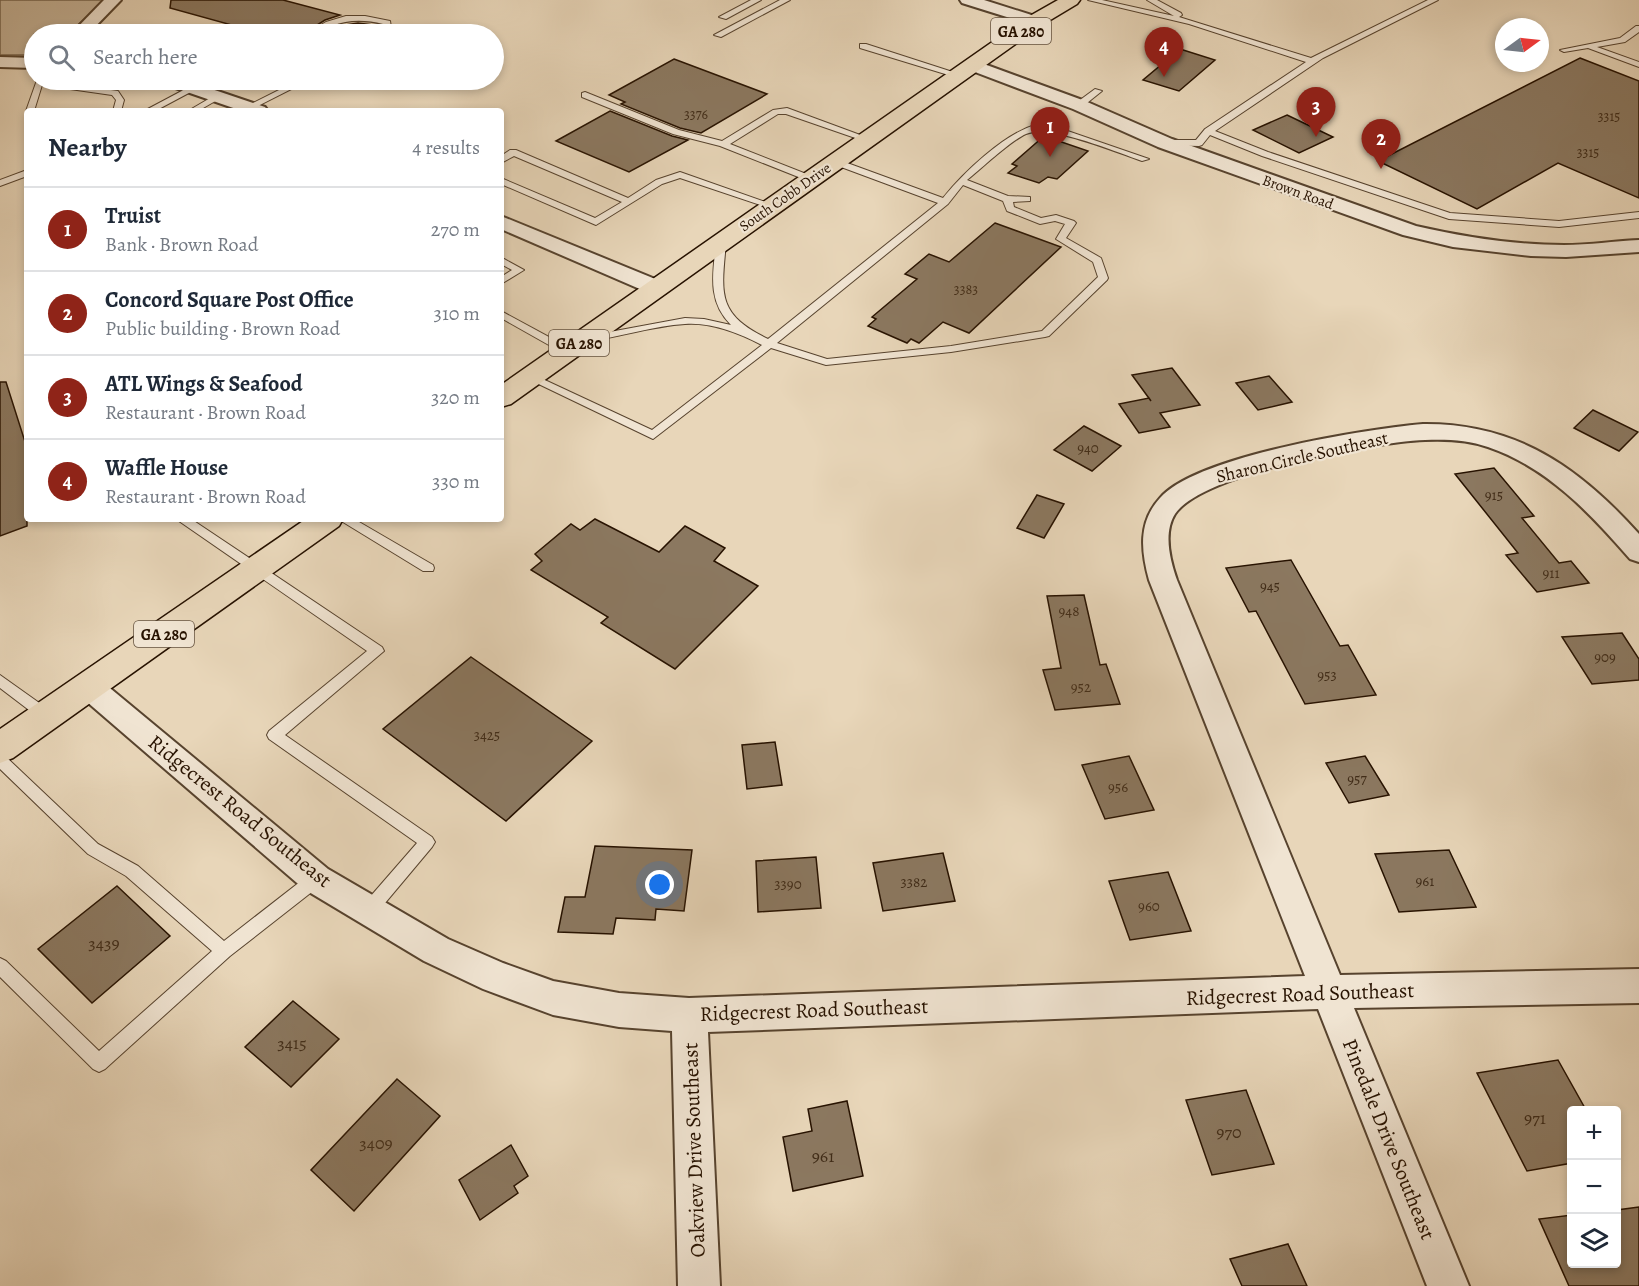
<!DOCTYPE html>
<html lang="en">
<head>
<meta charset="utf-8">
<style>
  body { margin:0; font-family:Alegreya,serif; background:#f2f2f3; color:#1f2937 }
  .controls { position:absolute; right:18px; bottom:18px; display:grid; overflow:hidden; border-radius:6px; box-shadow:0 3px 9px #0003 }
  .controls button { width:54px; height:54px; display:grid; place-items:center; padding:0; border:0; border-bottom:2px solid #e0e1e3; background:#fff; color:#1f2937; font:30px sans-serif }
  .compass { position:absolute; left:1495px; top:18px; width:54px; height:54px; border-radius:50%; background:#fff; box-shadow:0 3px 9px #0003; rotate:75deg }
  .you { position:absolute; left:660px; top:885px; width:21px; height:21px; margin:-15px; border:4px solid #fff; border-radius:50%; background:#1a73e8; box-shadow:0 0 0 9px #1a73e833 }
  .badge { display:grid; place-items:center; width:39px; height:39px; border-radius:50%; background:#8f2418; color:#fff; font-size:20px; font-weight:700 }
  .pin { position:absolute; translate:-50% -50px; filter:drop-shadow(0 2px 3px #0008) }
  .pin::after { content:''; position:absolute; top:32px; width:21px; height:18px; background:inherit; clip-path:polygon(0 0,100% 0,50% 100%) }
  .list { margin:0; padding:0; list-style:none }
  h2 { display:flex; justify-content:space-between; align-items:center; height:78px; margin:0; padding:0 24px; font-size:26px }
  h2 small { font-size:20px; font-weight:400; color:#747a83 }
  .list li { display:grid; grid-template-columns:39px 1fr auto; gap:18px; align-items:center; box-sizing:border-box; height:84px; padding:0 24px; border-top:2px solid #e0e1e3 }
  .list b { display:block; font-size:22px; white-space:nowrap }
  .list p { margin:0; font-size:20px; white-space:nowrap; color:#747a83 }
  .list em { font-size:20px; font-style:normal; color:#747a83 }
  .icon { flex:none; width:33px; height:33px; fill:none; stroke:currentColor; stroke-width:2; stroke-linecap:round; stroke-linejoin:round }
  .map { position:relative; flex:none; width:1639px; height:1286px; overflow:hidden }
  .search { position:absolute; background:#fff; box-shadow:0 3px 9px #0003; left:24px; top:24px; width:480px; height:66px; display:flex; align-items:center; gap:15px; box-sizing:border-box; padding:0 21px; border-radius:33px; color:#747a83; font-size:22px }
  .panel { position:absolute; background:#fff; box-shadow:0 3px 9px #0003; left:24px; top:108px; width:480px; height:414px; border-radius:6px }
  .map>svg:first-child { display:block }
</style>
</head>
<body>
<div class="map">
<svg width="1639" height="1286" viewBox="0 0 1639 1286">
  <rect width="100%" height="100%" fill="#e8d6b9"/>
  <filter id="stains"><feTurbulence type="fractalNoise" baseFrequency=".00333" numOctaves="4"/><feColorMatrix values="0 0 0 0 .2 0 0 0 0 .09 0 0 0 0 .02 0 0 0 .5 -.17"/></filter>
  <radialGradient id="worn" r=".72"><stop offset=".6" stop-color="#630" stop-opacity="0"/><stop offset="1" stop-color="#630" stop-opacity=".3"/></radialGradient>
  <!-- green -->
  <path fill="#c7b59a" stroke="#77644d" stroke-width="1.5" d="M0,0H105L68,34H34V55H0Z"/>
  <!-- building -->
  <g fill="#8b7860" stroke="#271200" stroke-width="1.5">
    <path d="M171,0H283L340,15L325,20L303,34H264L170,8Z"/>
    <path d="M358,23L380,26L378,34H318L339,26Z"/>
    <path d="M1180,49L1215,60L1179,91L1143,80Z"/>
    <path d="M1580,58L1639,81V198L1558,163L1477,209L1378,161Z"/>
    <path d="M674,59L767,94L701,133L680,128L621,104L625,102L609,95Z"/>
    <path d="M610,111L672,136L688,140L629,172L556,141Z"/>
    <path d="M1287,115L1333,137L1299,153L1253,130Z"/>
    <path d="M1044,136L1088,151L1057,179L1048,177L1039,183L1008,173L1017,166L1012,164Z"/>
    <path d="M995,223L1061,247L969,333L943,322L919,343L911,339L907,343L868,326L876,319L872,317L917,279L905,274L929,254L949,262Z"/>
    <path d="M1172,368L1200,405L1160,413L1170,427L1139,433L1119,404L1149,398L1151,401L1132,375Z"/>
    <path d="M1269,376L1292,402L1258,410L1236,383Z"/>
    <path d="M0,382H6L27,448V526L0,536Z"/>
    <path d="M1593,410L1638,432L1619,451L1574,428Z"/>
    <path d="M1084,426L1121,446L1092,471L1054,450Z"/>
    <path d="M1494,468L1534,516L1522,518L1559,563L1571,561L1589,583L1537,592L1506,555L1518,553L1455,474Z"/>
    <path d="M1037,495L1064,504L1044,538L1017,528Z"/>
    <path d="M595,519L659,552L685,526L725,548L714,561L758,586L675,669L601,623L608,617L531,570L542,561L535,554L571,524L580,530Z"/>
    <path d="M1291,560L1340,646L1348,645L1376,695L1305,704L1256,611L1249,612L1226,568Z"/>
    <path d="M1084,595L1100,665L1106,664L1120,704L1055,710L1043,670L1061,668L1047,596Z"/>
    <path d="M1622,633L1639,659V680L1592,684L1562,637Z"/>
    <path d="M471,657L592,741L506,821L383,729Z"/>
    <path d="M775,742L782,785L747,789L742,745Z"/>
    <path d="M1129,756L1154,810L1105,819L1082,765Z"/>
    <path d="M1365,756L1389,795L1349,803L1326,763Z"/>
    <path d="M595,846L692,850L684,911L656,909L655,920L616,918L613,934L558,932L565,897H585Z"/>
    <path d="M1449,850L1476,907L1399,912L1375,854Z"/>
    <path d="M943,853L955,901L883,911L873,863Z"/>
    <path d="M816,857L821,908L758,912L756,861Z"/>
    <path d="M1168,872L1191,931L1130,940L1109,881Z"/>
    <path d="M117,886L170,936L92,1003L38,949Z"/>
    <path d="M293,1001L339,1039L291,1087L245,1047Z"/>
    <path d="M1558,1060L1586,1110H1572V1163L1527,1171L1477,1073Z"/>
    <path d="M397,1079L440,1116L354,1211L311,1170Z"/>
    <path d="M1246,1090L1274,1164L1212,1175L1186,1100Z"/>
    <path d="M847,1101L863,1176L793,1191L783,1137L812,1131L808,1109Z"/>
    <path d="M511,1145L528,1176L514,1186L518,1193L480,1220L459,1180Z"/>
    <path d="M1639,1207V1286H1569L1539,1219L1572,1215V1263H1617V1210Z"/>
    <path d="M1288,1244L1307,1286H1242L1230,1259Z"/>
  </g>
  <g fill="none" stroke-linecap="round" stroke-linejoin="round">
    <defs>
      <g id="lane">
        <path d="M751,0H761L726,19L719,17Z"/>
        <path d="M780,0H790L721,37L714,35Z"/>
        <path d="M1088,0H1102L1174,16L1147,0H1157L1181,13L1182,15L1179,17L1311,58L1428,0H1438L1323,58L1215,131L1268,152L1450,213L1559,221L1639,212V218L1559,227L1449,219L1262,156L1210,135L1202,145L1199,146L1162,145L1161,143L1165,140H1196L1205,129L1306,62L1189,24Z"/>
        <path d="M346,16H365L390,21L392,34H384L383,24C366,20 349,19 332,26C322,30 315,35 305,34L326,22Z"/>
        <path d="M1636,26H1639V32L1625,42L1597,47L1639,62V67L1588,48L1564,52L1560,50L1620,38Z"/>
        <path d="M860,44H866L962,75L955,77L860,48Z"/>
        <path d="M37,80L118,91L124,100L121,111H113L116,100L112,95L42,85L34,111H27V113L26,111Z"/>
        <path d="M221,80H231L208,92L201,90Z"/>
        <path d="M299,80H309L252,109L245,107Z"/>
        <path d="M193,85L200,87L155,111H144Z"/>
        <path d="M1095,89L1102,91L1082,107H1076V103Z"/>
        <path d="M585,92L679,130L722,141L773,110L787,108L871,139L864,141L786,114H778L730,144L814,177V181L811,182L720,146L673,134L582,97V93Z"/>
        <path d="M217,94L224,96L198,111H188Z"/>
        <path d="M1035,125L1056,127L1149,159L1142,161C1115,152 1050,124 1026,134C1010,141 982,168 967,180L1008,196L1030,197V201L1013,202L1014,207L1041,218L1056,215L1074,221L1076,223L1066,238L1101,258L1108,278L1107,280L1049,336L1045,337L951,352L826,365L771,348L653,439L524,377L526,375H534L652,430L762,345C739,333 711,322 685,324C654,326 622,336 592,341L587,338L588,336L685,318L704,319L731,325C707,301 713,274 716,243L721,240L726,243C721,295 717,314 768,339L938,203L833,164V160H839L943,198C963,173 1004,134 1035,125ZM963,185L1003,201L1007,211L1040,224L1055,221L1065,224L1056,239L1093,262L1098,277L1042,331L951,346L827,359L777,343L948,204Z"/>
        <path d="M510,150H516L628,198L656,180L680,172L777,206L769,208L680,178L662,184L596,225L501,184V178L595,218L622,202L514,156L501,163V156Z"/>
        <path d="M27,170V176L0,186V180Z"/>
        <path d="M504,259L524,270L501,284V277L512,270L501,264V260Z"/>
        <path d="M501,311L571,349L572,351L567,354L563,353L501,318Z"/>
        <path d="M176,519H191L382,647L384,651L285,735L432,837L435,842L432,847L375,915L369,917L363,915L361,910L363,905L417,843L269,739L267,735L269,731L367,651Z"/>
        <path d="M338,519H354L433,565L434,568L433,571H423Z"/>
        <path d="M0,675L52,712L54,716L52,720H42L0,688Z"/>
        <path d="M0,754L5,756L98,844L138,866L224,941L310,874L316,872L322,874L324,879L322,884L230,956L105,1069L99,1072L93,1069L0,977V958L6,961L99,1051L212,951L126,876L88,854L0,769Z"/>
      </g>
      <g id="street">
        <path d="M104,0H121L88,34H71Z"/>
        <path d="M960,0H984L1041,18L1043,21L1035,26L1029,24L962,3Z"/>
        <path d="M0,57L34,58V68L0,67Z"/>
        <path d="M973,60L1085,101L1172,139L1416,226C1464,237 1515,245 1564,245C1589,245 1614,241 1639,240V252L1566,257L1531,256L1453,247L1403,235L1158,147L1073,109L967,69L964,65L967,61Z"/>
        <path d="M161,80H185L265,107L268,111H242L164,84Z"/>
        <path d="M501,216L665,283L668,288L665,293L657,294L649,293L501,229Z"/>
        <path d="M1423,424C1516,423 1579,467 1639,534V562L1630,559C1590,513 1547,467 1488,447C1468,440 1446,439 1425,440C1375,442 1202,473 1175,514C1163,533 1170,560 1177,580L1340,975L1639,969V1003L1354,1008L1469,1286H1427L1318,1009L708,1032L720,1286H678L672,1031L619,1027L553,1015L483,989L424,961L304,889L79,695L74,687L79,679L89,675L99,679L328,869L448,939L503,963L553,981L619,993L689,998L1305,976L1149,580C1141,551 1138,522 1160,498C1196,456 1366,429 1423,424Z"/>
      </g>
      <g id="primary">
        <path d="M1058,0H1080L1077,4L1042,25L511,404L501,407V385L1028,17Z"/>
        <path d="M306,519H343L339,526L13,758L0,763V729Z"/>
      </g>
    </defs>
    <!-- lane casing -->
    <use href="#lane" stroke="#57432e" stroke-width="2"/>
    <!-- street casing -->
    <use href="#street" stroke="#57432e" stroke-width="4"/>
    <!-- primary casing -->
    <use href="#primary" stroke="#271200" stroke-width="3"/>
    <!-- lane -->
    <use href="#lane" fill="#f0e4d2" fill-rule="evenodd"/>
    <!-- street -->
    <use href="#street" fill="#f0e4d2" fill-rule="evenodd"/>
    <!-- primary -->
    <use href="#primary" fill="#e8d6b9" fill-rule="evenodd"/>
  </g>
  <g text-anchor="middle" stroke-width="4.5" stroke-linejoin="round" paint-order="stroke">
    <!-- far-number labels -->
    <g font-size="14" fill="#402c18">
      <text x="696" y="119">3376</text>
      <text x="1609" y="121">3315</text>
      <text x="1588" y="157">3315</text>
      <text x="966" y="294">3383</text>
    </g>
    <!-- far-street labels -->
    <g font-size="15" fill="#271200" stroke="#f0e4d2">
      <text transform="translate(1298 192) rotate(20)" y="5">Brown Road</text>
      <text transform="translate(785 197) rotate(-35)" y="5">South Cobb Drive</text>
    </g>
    <!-- number labels -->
    <g font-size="15" fill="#402c18">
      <text x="1088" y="453">940</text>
      <text x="1494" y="500">915</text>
      <text x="1551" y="578">911</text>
      <text x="1270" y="591">945</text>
      <text x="1069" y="616">948</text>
      <text x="1605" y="662">909</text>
      <text x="1327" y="680">953</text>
      <text x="1081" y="692">952</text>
      <text x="487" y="740">3425</text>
      <text x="1357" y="784">957</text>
      <text x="1118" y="792">956</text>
      <text x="1425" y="886">961</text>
      <text x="914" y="887">3382</text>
      <text x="788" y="889">3390</text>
      <text x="1149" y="911">960</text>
    </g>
    <!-- shield labels -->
    <g fill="#f0e4d2" stroke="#63513f" stroke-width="1.5">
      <rect x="991" y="18" width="60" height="26" rx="4.5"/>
      <rect x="549" y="330" width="60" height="26" rx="4.5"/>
      <rect x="134" y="621" width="60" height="26" rx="4.5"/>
    </g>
    <g font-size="16" font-weight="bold" fill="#271200">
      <text x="1021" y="37">GA 280</text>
      <text x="579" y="349">GA 280</text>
      <text x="164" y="640">GA 280</text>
    </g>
    <!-- street labels -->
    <g font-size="18" fill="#271200" stroke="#f0e4d2">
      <text transform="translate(1302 457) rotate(-13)" y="6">Sharon Circle Southeast</text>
    </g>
    <!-- near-number labels -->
    <g font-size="18" fill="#402c18">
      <text x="104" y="949">3439</text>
      <text x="292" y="1049">3415</text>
      <text x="1535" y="1124">971</text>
      <text x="1229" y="1138">970</text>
      <text x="376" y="1149">3409</text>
      <text x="823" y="1162">961</text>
    </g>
    <!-- near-street labels -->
    <g font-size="21" fill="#271200" stroke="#f0e4d2">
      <text transform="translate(240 811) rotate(39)" y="7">Ridgecrest Road Southeast</text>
      <text transform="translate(1300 994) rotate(-2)" y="7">Ridgecrest Road Southeast</text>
      <text transform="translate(814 1010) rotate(-2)" y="7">Ridgecrest Road Southeast</text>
      <text transform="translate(1389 1139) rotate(68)" y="7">Pinedale Drive Southeast</text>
      <text transform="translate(694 1150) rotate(-92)" y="7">Oakview Drive Southeast</text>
    </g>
  </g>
  <rect width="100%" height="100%" filter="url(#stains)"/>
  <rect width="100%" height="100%" fill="url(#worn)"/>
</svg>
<div class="controls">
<button>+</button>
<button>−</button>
<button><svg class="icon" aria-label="layers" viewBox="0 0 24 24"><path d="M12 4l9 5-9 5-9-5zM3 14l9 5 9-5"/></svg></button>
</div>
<svg class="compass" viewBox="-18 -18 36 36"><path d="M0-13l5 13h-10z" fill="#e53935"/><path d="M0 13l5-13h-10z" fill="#747a83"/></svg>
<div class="you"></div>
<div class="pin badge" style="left:1050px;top:157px">1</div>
<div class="pin badge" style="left:1381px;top:169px">2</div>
<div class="pin badge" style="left:1316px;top:137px">3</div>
<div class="pin badge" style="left:1164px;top:77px">4</div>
<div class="search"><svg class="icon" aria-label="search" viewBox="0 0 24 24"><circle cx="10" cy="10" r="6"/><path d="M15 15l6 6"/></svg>Search here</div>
<section class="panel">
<h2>Nearby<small>4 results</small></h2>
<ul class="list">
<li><span class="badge">1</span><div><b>Truist</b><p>Bank · Brown Road</p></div><em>270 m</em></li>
<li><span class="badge">2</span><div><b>Concord Square Post Office</b><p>Public building · Brown Road</p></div><em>310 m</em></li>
<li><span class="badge">3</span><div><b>ATL Wings &amp; Seafood</b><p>Restaurant · Brown Road</p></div><em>320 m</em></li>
<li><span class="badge">4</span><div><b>Waffle House</b><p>Restaurant · Brown Road</p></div><em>330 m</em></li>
</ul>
</section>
</div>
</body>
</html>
